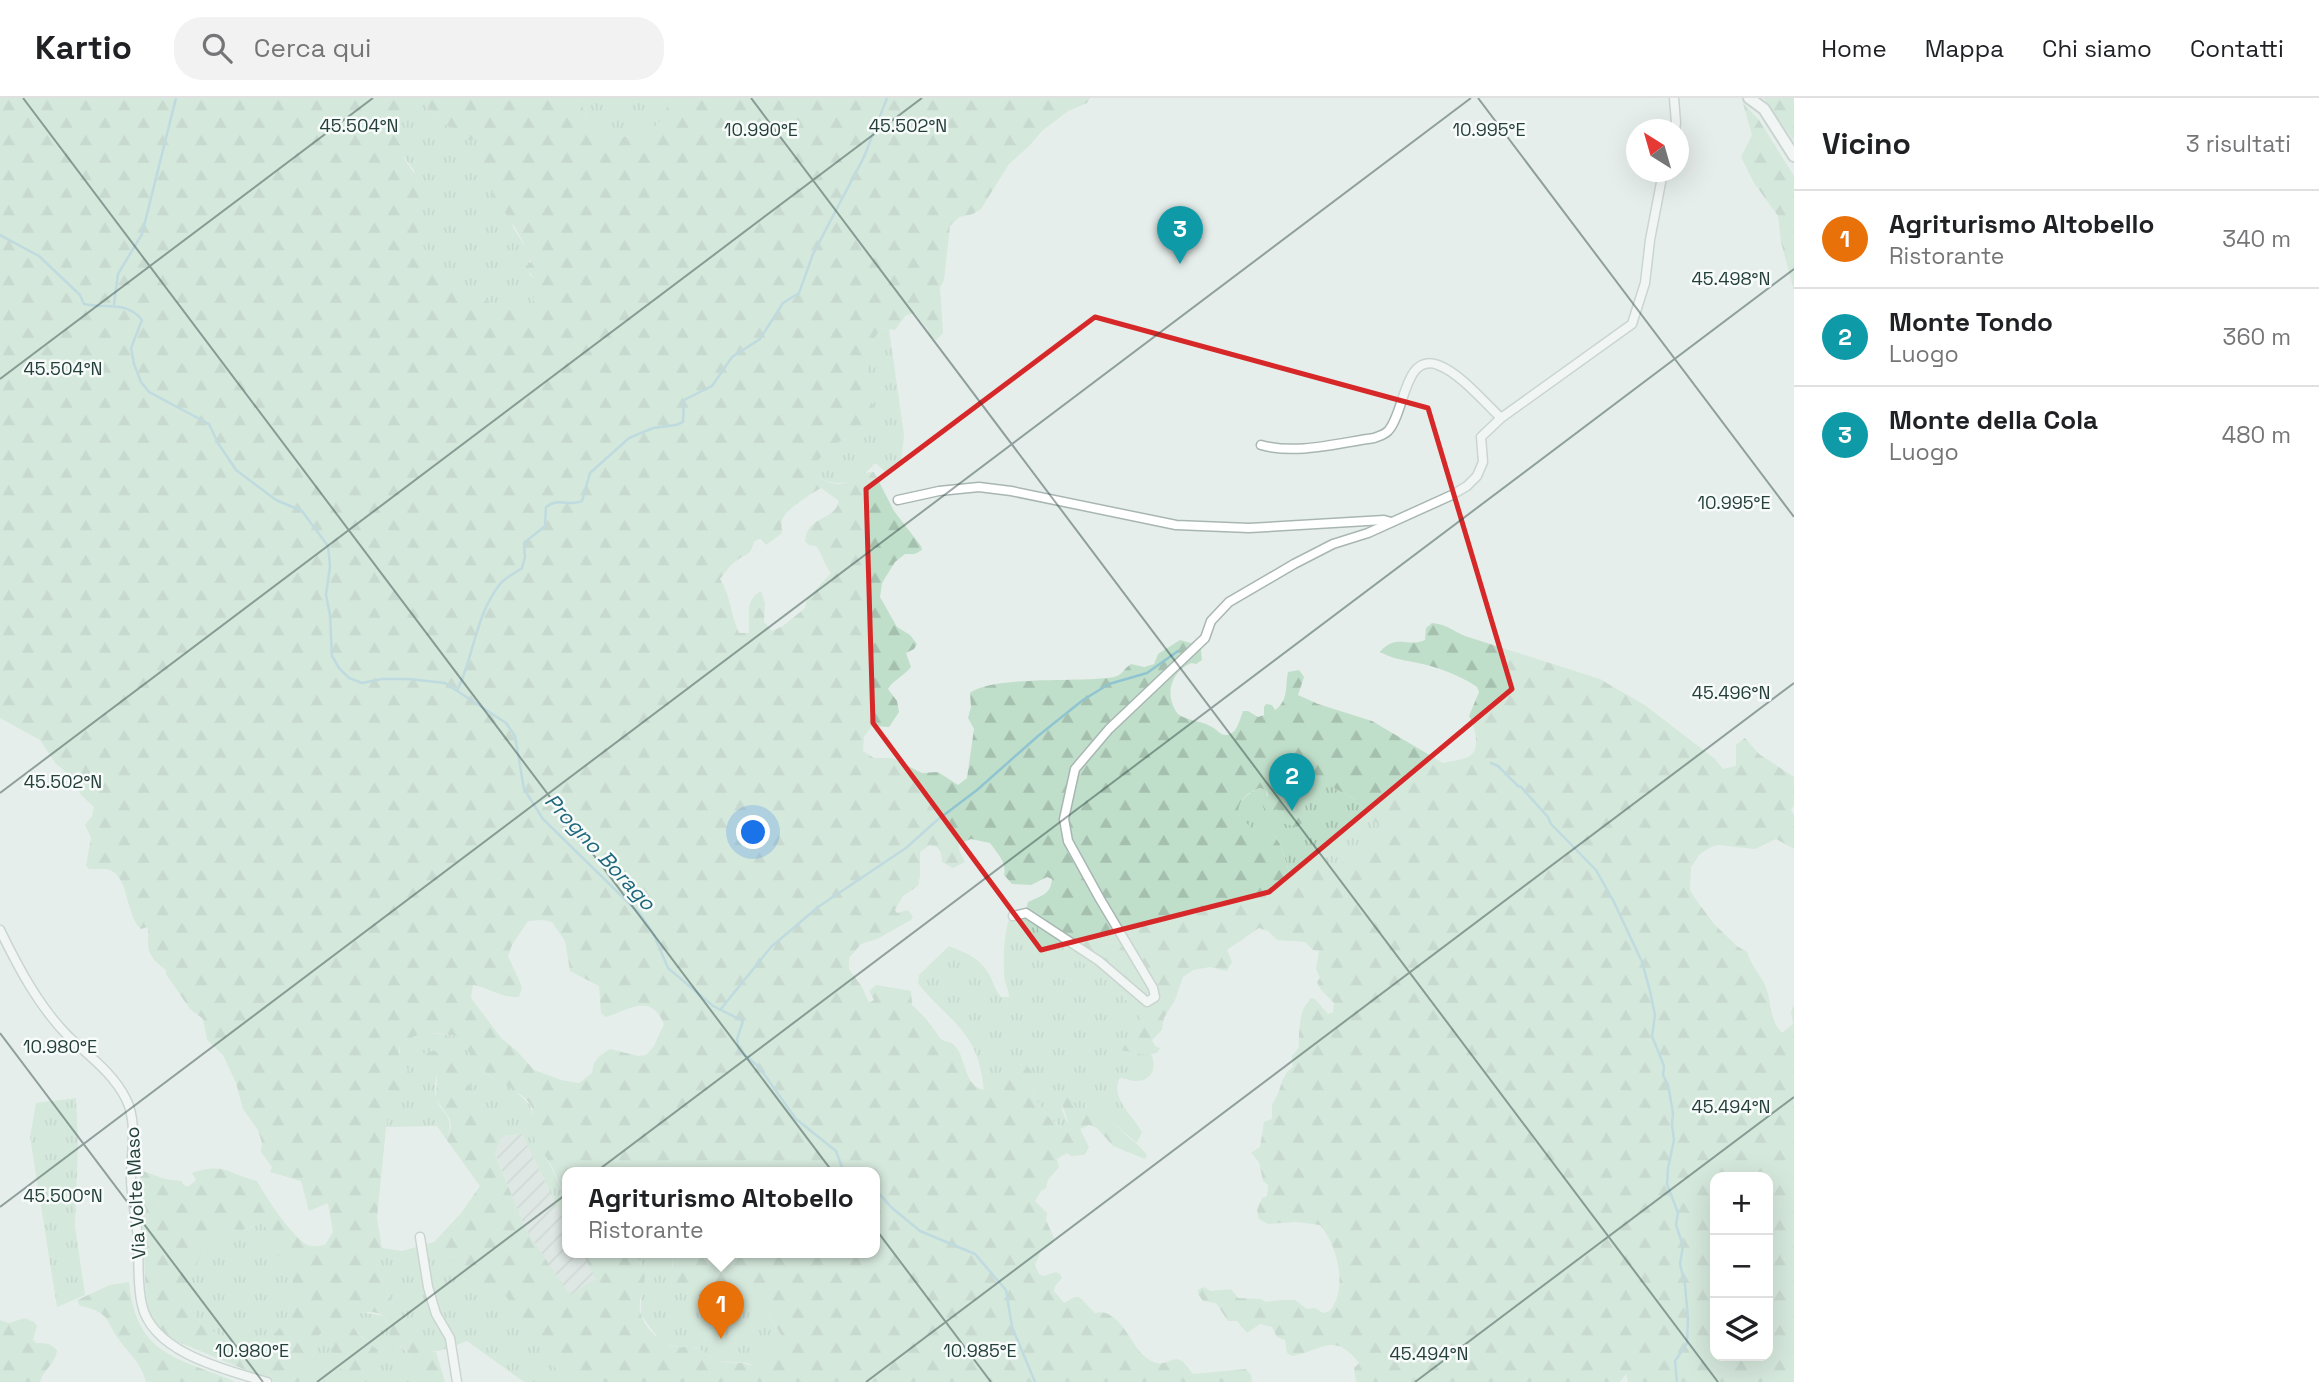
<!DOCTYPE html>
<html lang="it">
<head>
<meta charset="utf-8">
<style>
  body { margin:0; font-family:"Space Grotesk",sans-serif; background:#f2f2f2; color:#202124 }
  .controls { position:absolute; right:21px; bottom:21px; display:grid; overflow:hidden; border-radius:14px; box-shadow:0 7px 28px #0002 }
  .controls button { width:63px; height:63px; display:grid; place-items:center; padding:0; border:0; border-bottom:2px solid #e0e0e0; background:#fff; color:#202124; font:35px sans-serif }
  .compass { position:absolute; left:1626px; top:21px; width:63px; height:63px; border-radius:50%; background:#fff; box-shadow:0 7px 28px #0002; rotate:323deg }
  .you { position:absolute; left:754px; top:735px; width:24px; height:24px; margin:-18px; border:5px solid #fff; border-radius:50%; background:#1a73e8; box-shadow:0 0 0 10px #1a73e833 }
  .badge { display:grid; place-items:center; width:46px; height:46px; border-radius:50%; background:#b45309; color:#fff; font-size:23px; font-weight:700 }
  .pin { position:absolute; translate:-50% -58px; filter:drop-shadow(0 2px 4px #0008) }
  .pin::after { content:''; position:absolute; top:37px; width:24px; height:21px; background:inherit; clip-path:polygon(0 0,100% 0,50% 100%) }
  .popup { position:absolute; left:562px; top:1069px; width:318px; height:91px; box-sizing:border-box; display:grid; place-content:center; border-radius:14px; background:#fff; filter:drop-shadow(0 2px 5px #0005); font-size:23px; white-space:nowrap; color:#757577 }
  .popup b { font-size:26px; color:#202124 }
  .popup::after { content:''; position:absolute; left:50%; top:100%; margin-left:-14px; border:14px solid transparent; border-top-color:#fff }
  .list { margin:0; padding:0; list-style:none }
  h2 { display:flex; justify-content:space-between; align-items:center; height:91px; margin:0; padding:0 28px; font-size:30px }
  h2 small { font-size:23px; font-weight:400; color:#757577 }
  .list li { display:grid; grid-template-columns:46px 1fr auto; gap:21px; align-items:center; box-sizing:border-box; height:98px; padding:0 28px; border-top:2px solid #e0e0e0 }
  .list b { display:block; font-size:26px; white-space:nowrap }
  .list p { margin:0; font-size:23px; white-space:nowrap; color:#757577 }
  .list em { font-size:23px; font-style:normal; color:#757577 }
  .icon { flex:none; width:38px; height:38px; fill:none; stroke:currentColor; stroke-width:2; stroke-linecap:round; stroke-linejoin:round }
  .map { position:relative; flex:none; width:1794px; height:1284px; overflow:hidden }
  header { display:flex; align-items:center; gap:42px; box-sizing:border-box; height:98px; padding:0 35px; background:#fff; border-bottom:2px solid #e0e0e0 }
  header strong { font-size:33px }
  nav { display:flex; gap:38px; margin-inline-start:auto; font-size:24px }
  .search { width:490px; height:63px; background:#f2f2f2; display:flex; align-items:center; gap:18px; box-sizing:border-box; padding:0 24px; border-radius:28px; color:#757577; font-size:26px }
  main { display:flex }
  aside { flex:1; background:#fff }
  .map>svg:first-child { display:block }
</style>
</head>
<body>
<header>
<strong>Kartio</strong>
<div class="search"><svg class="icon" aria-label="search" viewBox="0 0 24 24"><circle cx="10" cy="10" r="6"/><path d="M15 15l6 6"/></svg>Cerca qui</div>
<nav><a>Home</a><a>Mappa</a><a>Chi siamo</a><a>Contatti</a></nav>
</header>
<main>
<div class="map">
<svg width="1794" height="1284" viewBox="0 0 1794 1284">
  <defs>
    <pattern id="industrial-furrows" width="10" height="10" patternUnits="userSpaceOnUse" patternTransform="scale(1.75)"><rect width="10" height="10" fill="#d4deda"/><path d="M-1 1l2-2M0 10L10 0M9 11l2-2" fill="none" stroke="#b6c0bc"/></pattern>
    <pattern id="grass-tufts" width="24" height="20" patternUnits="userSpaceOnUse" patternTransform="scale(1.75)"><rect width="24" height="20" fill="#c0dfca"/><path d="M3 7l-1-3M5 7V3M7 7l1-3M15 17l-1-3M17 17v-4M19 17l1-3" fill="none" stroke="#a5c0ae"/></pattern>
    <pattern id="forest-firs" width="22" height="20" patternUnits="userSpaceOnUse" patternTransform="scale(1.75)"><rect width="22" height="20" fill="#c0dfca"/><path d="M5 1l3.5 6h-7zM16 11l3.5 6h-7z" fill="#a5c0ae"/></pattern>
  </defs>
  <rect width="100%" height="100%" fill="#e6eeeb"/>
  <!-- industrial -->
  <path fill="url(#industrial-furrows)" d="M522,1036L567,1129V1155H582L597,1181L570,1198L526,1132L495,1055L502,1038Z"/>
  <!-- grass -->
  <g fill="url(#grass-tufts)">
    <path d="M580,0H668C667,7 667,15 662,22C646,41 609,45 591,26C584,20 583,8 580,0Z"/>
    <path d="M419,7H426L440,24L455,31L465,41H481L493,97L511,121L513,129L530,157L529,176L535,181L534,204L512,212L498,206L490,205L477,197H462L447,186L427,159L410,113L418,106L414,72L403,58L386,28L392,21Z"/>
    <path d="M882,230L889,231L904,337L901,365L886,374L875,365C859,385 838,391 816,378C811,351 850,341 866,328C870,325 872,319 875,314C866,287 861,252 882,230Z"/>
    <path d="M1312,689H1332L1355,701L1376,725L1388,731L1392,738L1386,746L1371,755L1352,759L1333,772L1290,777L1280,746L1273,736C1266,735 1257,734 1251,730C1225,716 1241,697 1261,690L1266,692L1269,715L1277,710L1304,711Z"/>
    <path d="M1012,815L1025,816L1095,865H1101C1107,874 1112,885 1119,894C1132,910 1146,915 1139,938L1128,944L1122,942L1120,952L1151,956C1157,968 1153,982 1138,983C1133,984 1126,980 1120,980C1109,999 1133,1017 1142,1034L1137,1045L1105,1018L1093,1004L1085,1006L1087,1012L1083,1019L1079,1015L1061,1010L1069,1028V1034C1054,1027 1042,1011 1033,998L1034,992L1022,965L1001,983L999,989L984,993C982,973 977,951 964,935C950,917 932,904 918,885L919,877L949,848C968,856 979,859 990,878C994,886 995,892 1001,899H1009C1009,892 1006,889 1005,883C1002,869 1004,826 1012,815Z"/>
    <path d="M424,934L456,938L484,973L492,980L513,991L530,1007L545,1057L567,1103V1129L522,1036L502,1038L478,999L443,953C440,965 434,981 435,994C437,1016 458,1015 446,1041L437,1028L386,1029L387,1020L400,1004V947L413,937Z"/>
    <path d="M76,1000L78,1044L75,1128L85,1197L57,1209L30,1039L36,1005Z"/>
    <path d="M262,1125L269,1133L273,1141L266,1150L284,1158L289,1163L293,1173L295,1194L285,1224L269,1253C263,1251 255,1252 248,1250C224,1242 182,1221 186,1191C188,1181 193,1175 197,1166C203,1152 214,1136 230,1132C234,1131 237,1132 241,1132C248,1131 255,1128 262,1125Z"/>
    <path d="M434,1144L439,1155L447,1159L456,1158L465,1166L463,1181L493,1188L506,1197L557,1272L576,1284H524L467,1243C455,1247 436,1258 424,1251C410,1243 379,1181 376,1165C375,1159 379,1154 382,1150L402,1153Z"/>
    <path d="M633,1155H673L672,1169L726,1194L732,1189H743L752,1204L765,1210L782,1240C778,1253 765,1261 754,1269L748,1265L717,1263L696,1249H678L661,1244L641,1217L642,1166Z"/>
    <path d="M362,1214L384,1218L396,1246C410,1253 417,1271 424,1284H306L317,1240L323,1233L331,1242L378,1252L358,1235L351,1225L354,1219Z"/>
  </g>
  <!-- forest -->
  <g fill="url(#forest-firs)" fill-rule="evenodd">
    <path d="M0,0H580C583,8 584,20 591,26C609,45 646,41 662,22C667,15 667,7 668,0H1090L1087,5L1068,13L1042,33L1029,48L1009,66L981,111L973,116L959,119L950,128L944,182L940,190L943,235L936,242L930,239L928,232L915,215L906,217L895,232L882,230C861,252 866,287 875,314C872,319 870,325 866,328C851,340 811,352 816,378C850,398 849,374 874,374L894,413L921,448L922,452L915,456H905L895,464L882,485L880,499L897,529L910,537L917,546L914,551L906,555L911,569C904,578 892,583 888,591L897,603L899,614L889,629L872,628L864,639L863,653L874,660H892L922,675L938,674L958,687L967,680L974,631L968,620L971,609L970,595C994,577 1081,585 1114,579C1123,577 1124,570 1131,566L1144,569L1154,566L1158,556L1180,542L1198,547L1201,552L1202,562L1196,566L1191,565C1171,574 1164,596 1177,615C1183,622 1203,623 1212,629C1218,632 1222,640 1230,636C1238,633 1240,620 1243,613H1248L1258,619L1264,617V609L1266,606L1272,607L1275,612C1289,603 1285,587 1288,574L1299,572L1304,579L1298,597L1318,606L1372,623L1443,665C1451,663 1465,662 1471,657C1481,648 1474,627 1469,618L1479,594L1477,589C1458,576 1435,568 1413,564C1398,561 1394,561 1380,554C1396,535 1407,550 1425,542L1426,530L1432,525C1446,526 1453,533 1465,538L1600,581L1646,608L1715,661L1723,671L1736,668V647L1745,640L1759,656L1794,679V707L1791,712L1794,717V751L1776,741L1755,751L1718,747L1711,749L1700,756L1691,769L1690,792L1694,799L1714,826L1737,848L1747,854C1751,866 1757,873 1763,883C1773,902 1767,918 1782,935L1793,926L1791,914L1794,906V1284H1628L1626,1276L1620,1284H1356L1354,1270L1359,1265C1334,1233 1324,1252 1292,1258L1287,1255L1285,1242L1277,1239L1272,1229L1260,1226L1247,1235L1237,1223H1228L1216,1205L1203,1203L1198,1196V1192L1203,1189L1211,1193L1231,1191L1238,1200L1261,1201L1266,1204C1276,1202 1285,1202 1295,1202L1307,1211L1315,1210L1323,1215L1330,1213C1348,1190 1338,1149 1320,1127L1296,1124L1268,1126L1259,1121L1257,1112L1262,1100L1267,1098L1268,1087L1263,1083L1259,1064L1251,1055L1260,1049L1264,1024L1272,1021V1006C1282,994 1280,977 1293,969L1292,958L1299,949C1298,942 1300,916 1304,910C1306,906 1309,904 1310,900L1315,901L1328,916L1333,914L1334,905L1321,892L1317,884L1320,880L1316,871L1319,853L1313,852L1305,844L1277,842L1268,833L1259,830L1227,852L1232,864L1227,873L1210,869L1193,872L1183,879L1175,902L1164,920L1162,932L1152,942L1155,948L1160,950L1157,955L1146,957L1120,952L1117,948L1122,942L1128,944L1139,938C1145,915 1132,910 1119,894C1112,885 1107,874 1101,865H1095L1091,869C1073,860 1062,854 1059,833L1046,832V840H1041L1038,836V825L1025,816L1028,804C1040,798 1051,797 1052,781L1047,779L1031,787L1012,786L1004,777C1007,764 997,755 990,745L971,741L959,746V752L965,764L953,770L942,764L941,755L937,749L930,747L920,754V778L918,788L903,798L895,812L897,815L908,812L913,819L911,822L877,841L861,846L849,860V871L862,889L869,905L874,902L869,893L876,887L911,893L912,907C925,919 930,925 940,940C944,945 949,942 954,947C968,960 963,997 992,991C1000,990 1001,984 1002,975L1025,965L1041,986L1033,994V998C1042,1011 1054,1028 1069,1034C1070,1022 1061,1009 1061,996L1065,995L1083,1019L1087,1012L1085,1002L1093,1004L1105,1018L1140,1049L1147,1057L1145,1061L1113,1048L1097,1030L1089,1027L1080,1031L1089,1049L1084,1057L1071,1058L1067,1055L1057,1061L1059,1069L1048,1082L1046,1090L1041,1093L1035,1103L1047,1115L1046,1122L1054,1140L1053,1145L1041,1153L1035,1167L1039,1176L1044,1178L1056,1174L1060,1176L1062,1180L1055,1188L1054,1193L1064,1205L1075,1199H1079L1095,1215C1118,1209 1130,1244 1142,1256C1164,1277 1169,1255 1182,1263C1186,1266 1190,1273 1193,1276L1246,1271L1251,1277L1252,1284H576L557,1272L505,1197L493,1188L471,1184L457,1177L459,1170L465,1166L456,1158L447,1159L438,1155L434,1144L462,1114L480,1088L446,1041L451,1030L450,1021L436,1001L437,979L423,959L425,954L443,953L478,999L502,1038L495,1056L526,1132L570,1197L596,1181L582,1155H633C658,1184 634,1193 641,1217C646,1232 662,1246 677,1249C684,1250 692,1247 698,1251C705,1254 710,1260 717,1262C729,1267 743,1262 754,1269C765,1261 778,1253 782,1239L765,1210L752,1204L743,1189C726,1188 731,1195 718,1198C713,1199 706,1198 701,1198C672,1199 672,1179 673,1155H875V1075H608L599,1072L596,1075H567V1103L552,1069L530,1033C531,1028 533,1021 533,1016C534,997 500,987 489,977C476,966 467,951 456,938C431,934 422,931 400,947L399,955L410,976L400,1004L387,1020L377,1120L382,1150C379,1154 375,1159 376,1165C379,1182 410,1243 425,1251C428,1253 432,1253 436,1254L445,1284H424C418,1273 412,1259 403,1250C396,1244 400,1251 394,1244C383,1230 395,1215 369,1214C360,1214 355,1217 351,1225L358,1236L378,1252L370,1272H361L354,1277L339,1270L330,1251L331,1242L323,1233L317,1240L306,1284H275L171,1241L156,1226L149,1214L146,1201L140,1072L165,1081L181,1083L185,1088H189L196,1082L192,1075C224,1064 228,1076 257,1083C266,1100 288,1132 303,1144C310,1150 316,1148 325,1147L333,1134L328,1105L309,1113L301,1083L270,1074L272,1069L261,1054L262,1045L258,1032L243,1011L236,985L223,957L207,942L203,921L190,911L166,876V872C158,866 149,859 148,848C147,840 150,837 147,829L141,831C124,816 130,775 106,771C101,770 95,772 89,771L86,768L91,740L85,727L92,718L94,709L82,698L66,674L56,666L40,642L0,620ZM419,7H426L441,25L455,31L466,42L481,41L482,49L478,55L483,78L489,82L495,104C506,111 529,151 531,164L525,169L535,181L533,204L512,212L498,206L490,205L477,197H462L447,186L427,159L411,113L418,106L421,85L403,59L405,51L386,28L392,21ZM821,390L839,403C833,425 808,416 805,443L809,447L816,448C823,457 823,465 831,475L807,501L805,510L783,528L772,533L764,524L765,505L761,493C744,502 750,519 749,535H739C731,518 730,495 720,481C725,475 730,467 736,463C746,455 750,459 754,444L760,440L766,447L782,435C782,430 780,423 784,418C789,410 812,395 821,390ZM1332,689L1355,701L1376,725L1388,731L1392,738C1376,757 1371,751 1352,759C1338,764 1338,772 1321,772L1318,768L1305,764L1290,777L1280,746L1273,736L1253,731L1238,718C1238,701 1246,696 1260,690L1266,692L1268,697L1263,707L1268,716L1277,711L1282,725L1297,729L1308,720L1304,711L1312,690ZM543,822L552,824L565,843L570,873L599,888L601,915L606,919C630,912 650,894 664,926L654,948L646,957L638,958L610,951C599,958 593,962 592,975L579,985L561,982L534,972L516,952L502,941L471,900L473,887C490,890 501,900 519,899L522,889L508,858L512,847L528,823ZM1715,1079H1768V1258H1715ZM261,1125L269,1133L273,1141L265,1150L272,1158H284C300,1176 293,1222 274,1236L275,1241L270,1253C263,1251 254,1252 248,1250C224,1242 182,1221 186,1191C188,1181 193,1175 197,1166C203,1152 214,1136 230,1132C233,1131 237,1132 241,1132C248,1131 255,1128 261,1125Z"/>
    <path d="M1764,0H1794V43Z"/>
    <path d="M1743,5L1759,22L1794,78V193L1781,144L1778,118L1754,85L1741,59L1752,37Z"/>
    <path d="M129,1184C136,1258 177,1259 236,1284H146C141,1264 128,1255 117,1239C112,1232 110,1225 105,1219C98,1212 90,1210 80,1208L77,1202L110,1187Z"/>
    <path d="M25,1220L34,1224L37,1228L33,1242L36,1245C45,1245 52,1245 57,1253C56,1265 43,1272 40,1284H0V1222L9,1225Z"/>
  </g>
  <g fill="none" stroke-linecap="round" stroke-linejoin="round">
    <!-- stream -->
    <g stroke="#90c4d1" stroke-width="2.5">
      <path d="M0,137L39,158L80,197L84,206C105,211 126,202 142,222L131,250L134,266L141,284L149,294L209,326L218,345L236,372L276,402L302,413L328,448L330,468L326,497L330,517L332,558L339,570L349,580L362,585L382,581H409L445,585L506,625L515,638L524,691L543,721L640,816L653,835L668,870L713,908L743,923L737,941L739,952L759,969L796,1021L836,1053L843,1072L849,1075"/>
      <path d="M114,206L118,176L142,136L176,0"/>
      <path d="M457,593C474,558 475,518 500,486C505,480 515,475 522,470L525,459L524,445L545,428L546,409C558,399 570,409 582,403L590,375L629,340L653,330L676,327L683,324L684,302L712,288L732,259L760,241L783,205L799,195L813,156L864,59L887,0"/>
      <path d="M1491,665L1498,668L1518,688L1521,689L1548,719L1551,726L1596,772L1614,804L1642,864L1650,893L1655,917L1652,938L1664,968L1663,977L1668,987L1673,1015L1672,1027L1674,1042L1668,1070L1667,1086L1678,1115L1676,1127L1683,1148L1680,1166L1685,1187L1688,1220L1687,1245L1675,1263L1677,1284"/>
      <path d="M720,912L771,849L818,809L906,750L936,723L977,692L1038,638L1083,602L1109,586L1147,575L1178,553"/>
      <path d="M875,1091L891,1109L920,1133L975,1156L1006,1192L1012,1229L1035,1284"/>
    </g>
    <defs>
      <g id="minor">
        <path d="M1674,0L1676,25L1675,32"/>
        <path d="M1261,347C1296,357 1338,345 1374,340C1379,338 1384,337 1388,333C1405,315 1404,254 1438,267C1460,275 1484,304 1501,320"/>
        <path d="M898,402L939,393L979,389L1011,393L1176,427L1249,430L1384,422L1391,424"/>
        <path d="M1013,818L1026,815L1099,863L1147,904L1155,899L1153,890L1100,801L1068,743L1064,721L1075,671L1109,631L1205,540L1211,523L1229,504L1294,466L1333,446L1368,435L1452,397L1467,388L1477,378L1483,364L1481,339L1501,320L1632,226L1645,185L1650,142L1663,74"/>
        <path d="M0,832C18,869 39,909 69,939C89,958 113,975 126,1001C138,1025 131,1054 131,1080C131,1101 137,1122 138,1143C139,1164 137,1186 142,1207C153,1255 226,1272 267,1284"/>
        <path d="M420,1139L428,1189L436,1216L450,1240L457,1284"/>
      </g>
      <path id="tertiary" d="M1749,0L1764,11L1794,58"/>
    </defs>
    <!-- minor casing -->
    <use href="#minor" stroke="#a8b6b3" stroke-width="11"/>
    <!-- tertiary casing -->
    <use href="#tertiary" stroke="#a8b6b3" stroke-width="14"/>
    <!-- minor -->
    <use href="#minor" stroke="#fff" stroke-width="8"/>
    <!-- tertiary -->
    <use href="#tertiary" stroke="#fff" stroke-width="10"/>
  </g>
  <!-- marked area -->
  <path d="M0 0H1794V1284H0ZM1095,219L1428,310L1512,591L1269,794L1041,852L873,625L866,391Z" fill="#e6eeeb" fill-opacity=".55" fill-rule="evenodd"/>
  <path fill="none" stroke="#d62828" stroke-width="5" stroke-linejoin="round" d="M1095,219L1428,310L1512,591L1269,794L1041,852L873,625L866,391Z"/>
  <!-- ticks -->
  <path fill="none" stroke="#25403b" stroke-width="2" stroke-opacity="0.45" d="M23,0L991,1284M751,0L1718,1284M1478,0L1794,419M0,281L373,0M0,695L922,0M0,935L263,1284M0,1109L1471,0M317,1284L1794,171M866,1284L1794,585M1415,1284L1794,999"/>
  <g text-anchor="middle" stroke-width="5" stroke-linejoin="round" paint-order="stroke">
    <!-- street labels -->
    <g font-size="19" fill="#25403b" stroke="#f7fbf9">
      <text transform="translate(135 1095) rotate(-93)" y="7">Via Volte Maso</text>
    </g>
    <!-- water labels -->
    <g font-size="21" font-style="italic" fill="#1f677c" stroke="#f7fbf9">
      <text transform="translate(600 754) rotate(47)" y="7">Progno Borago</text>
    </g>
  </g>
  <g font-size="18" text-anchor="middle" fill="#25403b" stroke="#f7fbf9" stroke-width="5" stroke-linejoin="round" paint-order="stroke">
    <text x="359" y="34">45.504°N</text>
    <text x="908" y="34">45.502°N</text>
    <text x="761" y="38">10.990°E</text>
    <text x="1489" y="38">10.995°E</text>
    <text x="1731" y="187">45.498°N</text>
    <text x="63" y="277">45.504°N</text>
    <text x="1734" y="411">10.995°E</text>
    <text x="1731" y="601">45.496°N</text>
    <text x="63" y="690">45.502°N</text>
    <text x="60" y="955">10.980°E</text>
    <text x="1731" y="1015">45.494°N</text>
    <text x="63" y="1104">45.500°N</text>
    <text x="252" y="1259">10.980°E</text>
    <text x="980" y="1259">10.985°E</text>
    <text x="1429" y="1262">45.494°N</text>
  </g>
</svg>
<div class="controls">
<button>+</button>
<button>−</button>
<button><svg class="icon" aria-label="layers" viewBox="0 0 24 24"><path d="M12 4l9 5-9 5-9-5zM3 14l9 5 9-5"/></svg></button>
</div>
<svg class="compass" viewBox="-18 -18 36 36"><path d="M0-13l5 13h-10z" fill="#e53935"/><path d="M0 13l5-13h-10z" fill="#757577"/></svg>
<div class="you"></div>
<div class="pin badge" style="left:721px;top:1241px;background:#e8710a">1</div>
<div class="popup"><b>Agriturismo Altobello</b>Ristorante</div>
<div class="pin badge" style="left:1292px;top:713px;background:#0f9aa8">2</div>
<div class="pin badge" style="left:1180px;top:166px;background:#0f9aa8">3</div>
</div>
<aside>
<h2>Vicino<small>3 risultati</small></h2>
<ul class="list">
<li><span class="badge" style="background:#e8710a">1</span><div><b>Agriturismo Altobello</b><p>Ristorante</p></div><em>340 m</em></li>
<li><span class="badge" style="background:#0f9aa8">2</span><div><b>Monte Tondo</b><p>Luogo</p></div><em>360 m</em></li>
<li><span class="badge" style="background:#0f9aa8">3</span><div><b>Monte della Cola</b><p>Luogo</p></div><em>480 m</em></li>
</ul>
</aside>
</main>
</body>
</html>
